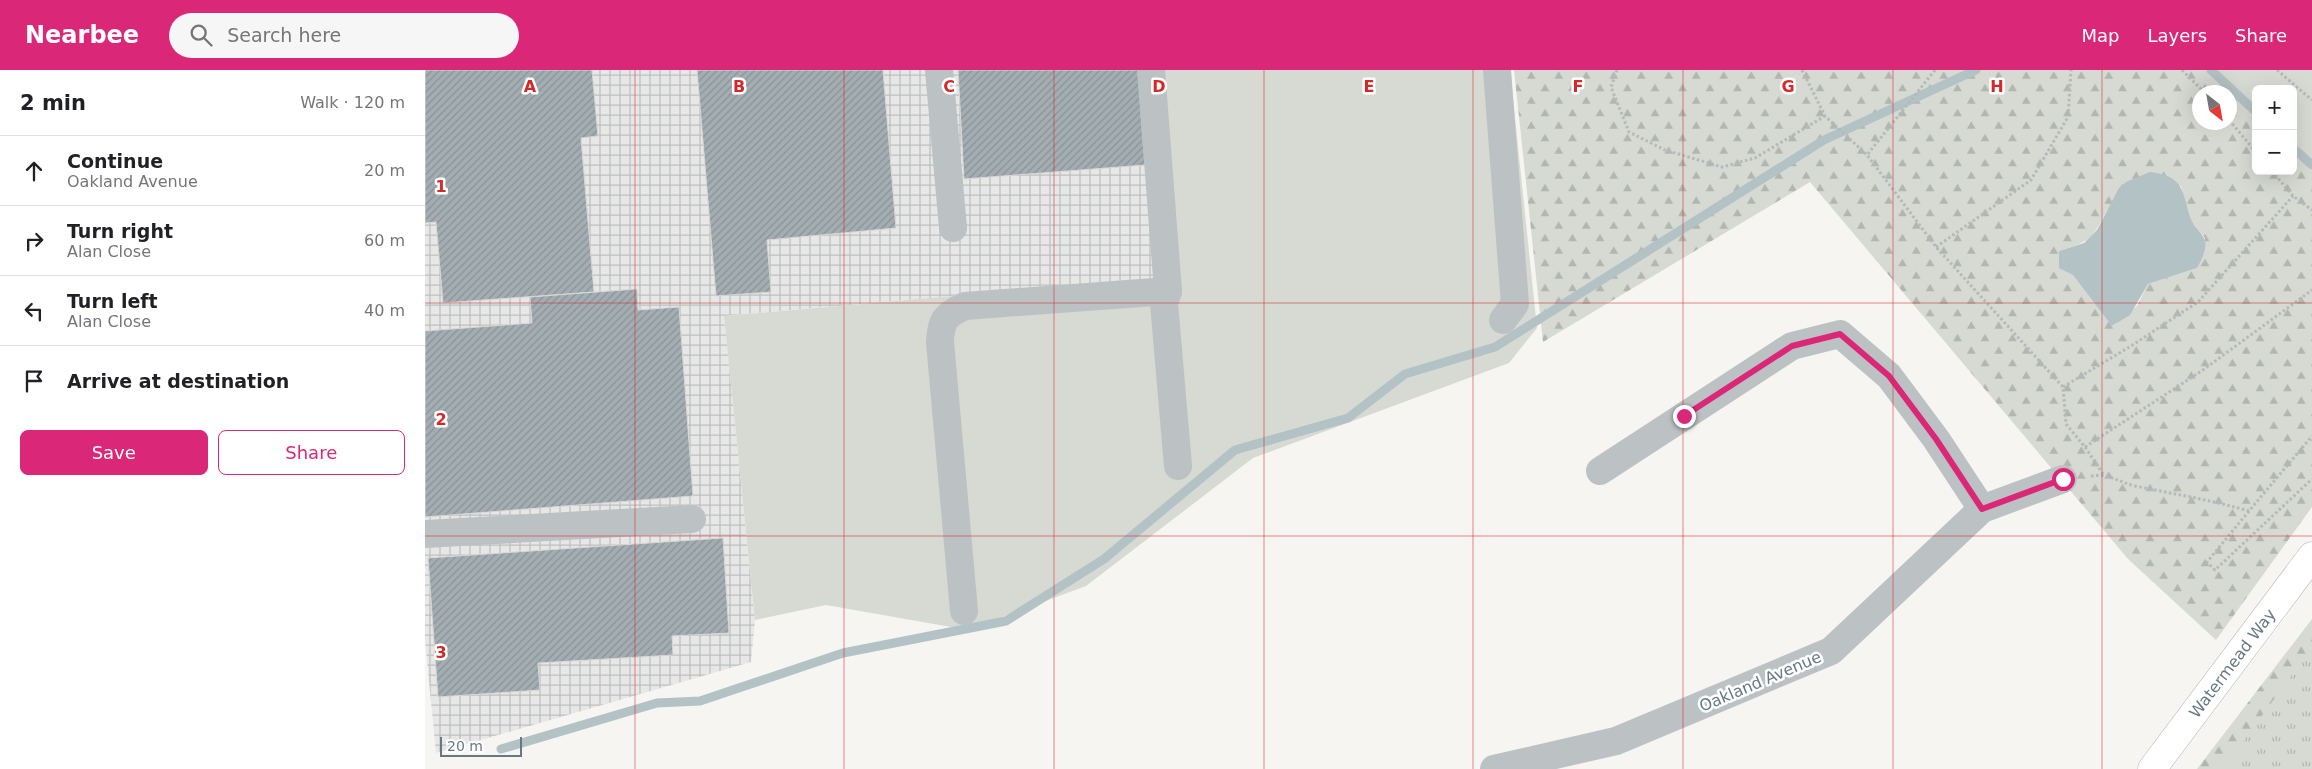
<!DOCTYPE html>
<html lang="en">
<head>
<meta charset="utf-8">
<style>
  body { margin:0; font-family:"DejaVu Sans",sans-serif; background:#f6f6f6; color:#202124 }
  .controls { position:absolute; right:15px; top:15px; display:grid; overflow:hidden; border-radius:8px; box-shadow:0 5px 20px #0002 }
  .controls button { width:45px; height:45px; display:grid; place-items:center; padding:0; border:0; border-bottom:1px solid #e0e0e0; background:#fff; color:#202124; font:25px sans-serif }
  .compass { position:absolute; left:1767px; top:15px; width:45px; height:45px; border-radius:50%; background:#fff; box-shadow:0 5px 20px #0002; rotate:149deg }
  .scale { position:absolute; left:15px; bottom:12px; width:82px; box-sizing:border-box; padding-left:5px; border:2px solid #667982; border-top:0; font-size:14px; line-height:18px; white-space:nowrap; color:#667982; -webkit-text-stroke:4px #fff; paint-order:stroke }
  .stop { position:absolute; width:15px; height:15px; margin:-11px; border:4px solid #db2777; border-radius:50%; background:#fff }
  .stop.end { background:#db2777; border-color:#fff; box-shadow:0 1px 5px #0008 }
  .list { margin:0; padding:0; list-style:none }
  h2 { display:flex; justify-content:space-between; align-items:center; height:65px; margin:0; padding:0 20px; font-size:21px }
  h2 small { font-size:16px; font-weight:400; color:#757577 }
  .list li { display:grid; grid-template-columns:32px 1fr auto; gap:15px; align-items:center; box-sizing:border-box; height:70px; padding:0 20px; border-top:1px solid #e0e0e0 }
  .list b { display:block; font-size:19px; white-space:nowrap }
  .list p { margin:0; font-size:16px; white-space:nowrap; color:#757577 }
  .list em { font-size:16px; font-style:normal; color:#757577 }
  .actions { display:flex; gap:10px; padding:15px 20px }
  .actions a { flex:1; padding:11px 0; border:1px solid #db2777; border-radius:8px; text-align:center; font-size:18px; color:#db2777 }
  .actions .main { background:#db2777; color:#fff }
  .icon { flex:none; width:28px; height:28px; fill:none; stroke:currentColor; stroke-width:2; stroke-linecap:round; stroke-linejoin:round }
  .map { position:relative; flex:none; width:1887px; height:699px; overflow:hidden }
  header { display:flex; align-items:center; gap:30px; box-sizing:border-box; height:70px; padding:0 25px; background:#db2777; color:#fff }
  header strong { font-size:24px }
  nav { display:flex; gap:28px; margin-inline-start:auto; font-size:18px }
  .search { width:350px; height:45px; background:#f6f6f6; display:flex; align-items:center; gap:12px; box-sizing:border-box; padding:0 18px; border-radius:28px; color:#757577; font-size:19px }
  main { display:flex }
  aside { flex:1; background:#fff }
  .map>svg:first-child { display:block }
</style>
</head>
<body>
<header>
<strong>Nearbee</strong>
<div class="search"><svg class="icon" aria-label="search" viewBox="0 0 24 24"><circle cx="10" cy="10" r="6"/><path d="M15 15l6 6"/></svg>Search here</div>
<nav><a>Map</a><a>Layers</a><a>Share</a></nav>
</header>
<main>
<aside>
<h2>2 min<small>Walk · 120 m</small></h2>
<ul class="list">
<li><svg class="icon" aria-label="ahead" viewBox="0 0 24 24"><path d="M12 20V5M6 11l6-6 6 6"/></svg><div><b>Continue</b><p>Oakland Avenue</p></div><em>20 m</em></li>
<li><svg class="icon" aria-label="right" viewBox="0 0 24 24"><path d="M7 20v-9h11M14 6l5 5-5 5"/></svg><div><b>Turn right</b><p>Alan Close</p></div><em>60 m</em></li>
<li><svg class="icon" aria-label="left" viewBox="0 0 24 24"><path d="M17 20v-9H6M10 6l-5 5 5 5"/></svg><div><b>Turn left</b><p>Alan Close</p></div><em>40 m</em></li>
<li><svg class="icon" aria-label="arrive" viewBox="0 0 24 24"><path d="M6 21V4h12l-3 4 3 4H6"/></svg><div><b>Arrive at destination</b></div></li>
</ul>
<div class="actions"><a class="main">Save</a><a>Share</a></div>
</aside>
<div class="map">
<svg width="1887" height="699" viewBox="0 0 1887 699">
  <defs>
    <pattern id="industrial-grid" width="8" height="8" patternUnits="userSpaceOnUse" patternTransform="scale(1.25)"><rect width="8" height="8" fill="#e6e7e6"/><path d="M0 4h8M4 0v8" fill="none" stroke="#bec0c0"/></pattern>
    <pattern id="forest-firs" width="22" height="20" patternUnits="userSpaceOnUse" patternTransform="scale(1.25)"><rect width="22" height="20" fill="#d6dad2"/><path d="M5 1l3.5 6h-7zM16 11l3.5 6h-7z" fill="#b1b6b0"/></pattern>
    <pattern id="park-tufts" width="24" height="20" patternUnits="userSpaceOnUse" patternTransform="scale(1.25)"><rect width="24" height="20" fill="#d6dad2"/><path d="M3 7l-1-3M5 7V3M7 7l1-3M15 17l-1-3M17 17v-4M19 17l1-3" fill="none" stroke="#b1b6b0"/></pattern>
    <pattern id="building-hatch" width="6" height="6" patternUnits="userSpaceOnUse" patternTransform="scale(1.25)"><rect width="6" height="6" fill="#a4aeb2"/><path d="M-1 1l2-2M0 6l6-6M5 7l2-2" fill="none" stroke="#899296"/></pattern>
  </defs>
  <rect width="100%" height="100%" fill="#f6f5f2"/>
  <!-- industrial -->
  <path fill="url(#industrial-grid)" d="M0,0H716L733,208L299,246L330,550L326,592L11,683L0,570Z"/>
  <!-- green -->
  <g fill="#d6dad2">
    <path d="M716,0H1085L1112,258L1084,293L828,388L661,516L543,560L401,535L330,550L299,246L733,208Z"/>
    <path d="M1792,0H1887V90L1868,72V19H1831V37Z"/>
  </g>
  <!-- forest -->
  <g fill="url(#forest-firs)" fill-rule="evenodd">
    <path d="M1089,0H1792L1831,37V101H1868V72L1887,90V437L1791,570L1703,489L1385,112L1118,272ZM1774,22H1804V52H1774ZM1756,116L1767,152L1780,168L1772,198L1723,214L1712,236L1688,256L1648,205L1634,181C1666,171 1667,169 1682,140Z"/>
    <path d="M1887,549V687L1877,699H1772Z"/>
  </g>
  <!-- park -->
  <path fill="url(#park-tufts)" d="M1887,577V699H1798Z"/>
  <!-- water -->
  <path fill="#b3c2c4" d="M1725,102C1760,106 1757,122 1766,149C1768,155 1774,160 1777,165C1785,174 1777,189 1772,198L1723,214L1705,245L1687,256L1648,205L1634,198V181L1659,173L1672,160L1694,118L1701,112Z"/>
  <g fill="none" stroke-linecap="round" stroke-linejoin="round">
    <!-- stream -->
    <g stroke="#b3c2c4" stroke-width="9">
      <path d="M1786,0L1831,42"/>
      <path d="M1868,78L1887,95"/>
      <path d="M76,679L232,633L275,631L418,583L581,551L679,489L810,380L923,348L980,304L1070,277L1399,70L1551,0"/>
    </g>
  </g>
  <!-- building -->
  <g fill="url(#building-hatch)" stroke="#d7d7d5">
    <path d="M0,0H167L173,66L156,68L169,222L18,233L11,152L0,153Z"/>
    <path d="M272,0H458L471,158L342,170L346,222L291,226Z"/>
    <path d="M533,0H713L720,95L539,109Z"/>
    <path d="M212,219L213,240L254,237L268,426L0,447V261L107,253L105,227Z"/>
    <path d="M298,468L304,563L247,566L248,585L113,593L115,620L13,627L3,488Z"/>
  </g>
  <g fill="none" stroke-linecap="round" stroke-linejoin="round">
    <defs>
      <path id="highway" d="M1727,699L1887,486"/>
    </defs>
    <!-- highway casing -->
    <use href="#highway" stroke="#b0b5b7" stroke-width="29"/>
    <!-- path -->
    <g stroke="#b5b9bb" stroke-width="3" stroke-dasharray="2.5 2.5" stroke-linecap="butt">
      <path d="M1192,0L1186,17L1204,62L1240,80L1297,97L1330,88L1400,46"/>
      <path d="M1377,0L1400,46L1442,85"/>
      <path d="M1510,0L1442,85L1511,177L1638,317L1641,354L1660,377L1678,404"/>
      <path d="M1757,0L1779,22"/>
      <path d="M1852,0L1887,30"/>
      <path d="M1804,50L1831,82"/>
      <path d="M1847,101L1868,126L1887,140"/>
      <path d="M1511,177L1606,110L1643,47L1646,0"/>
      <path d="M1638,317L1706,276L1773,232L1868,126"/>
      <path d="M1660,377L1778,300L1887,220"/>
      <path d="M1666,406C1684,403 1693,412 1710,416C1749,424 1786,430 1824,441L1887,366"/>
      <path d="M1824,441L1782,492L1790,500L1887,409"/>
    </g>
    <!-- minor -->
    <g stroke="#bcc2c4" stroke-width="28">
      <path d="M514,0L528,158"/>
      <path d="M726,0L743,221L739,233L753,396"/>
      <path d="M1072,0L1090,234L1078,250"/>
      <path d="M1175,401L1367,276L1415,264L1464,306L1511,369L1557,439"/>
      <path d="M0,464L267,449"/>
      <path d="M539,541L515,272C516,250 520,245 540,236L743,221"/>
      <path d="M1069,699L1191,671L1406,581L1557,439L1638,409"/>
    </g>
    <!-- highway -->
    <use href="#highway" stroke="#fff" stroke-width="28"/>
  </g>
  <g fill="none" stroke-linecap="round" stroke-linejoin="round">
    <!-- route -->
    <path stroke="#db2777" stroke-width="6" d="M1259,346L1367,276L1415,264L1464,306L1511,369L1557,439L1638,409"/>
  </g>
  <!-- grid -->
  <path fill="none" stroke="#d62828" stroke-width="1" stroke-opacity="0.55" d="M210,0V699M419,0V699M629,0V699M839,0V699M1048,0V699M1258,0V699M1468,0V699M1677,0V699M0,233H1887M0,466H1887"/>
  <g text-anchor="middle" stroke-width="5" stroke-linejoin="round" paint-order="stroke">
    <!-- street labels -->
    <g font-size="16" fill="#667982" stroke="#fff">
      <text transform="translate(1807 593) rotate(-53)" y="6">Watermead Way</text>
      <text transform="translate(1335 611) rotate(-23)" y="6">Oakland Avenue</text>
    </g>
  </g>
  <g font-size="16" text-anchor="middle" font-weight="bold" fill="#d62828" stroke="#fff" stroke-width="5" stroke-linejoin="round" paint-order="stroke">
    <text x="105" y="22">A</text>
    <text x="314" y="22">B</text>
    <text x="524" y="22">C</text>
    <text x="734" y="22">D</text>
    <text x="944" y="22">E</text>
    <text x="1153" y="22">F</text>
    <text x="1363" y="22">G</text>
    <text x="1572" y="22">H</text>
    <text x="16" y="122">1</text>
    <text x="16" y="355">2</text>
    <text x="16" y="588">3</text>
  </g>
</svg>
<div class="controls">
<button>+</button>
<button>−</button>
</div>
<svg class="compass" viewBox="-18 -18 36 36"><path d="M0-13l5 13h-10z" fill="#e53935"/><path d="M0 13l5-13h-10z" fill="#757577"/></svg>
<div class="scale">20 m</div>
<div class="stop" style="left:1638px;top:409px"></div>
<div class="stop end" style="left:1259px;top:346px"></div>
</div>
</main>
</body>
</html>
